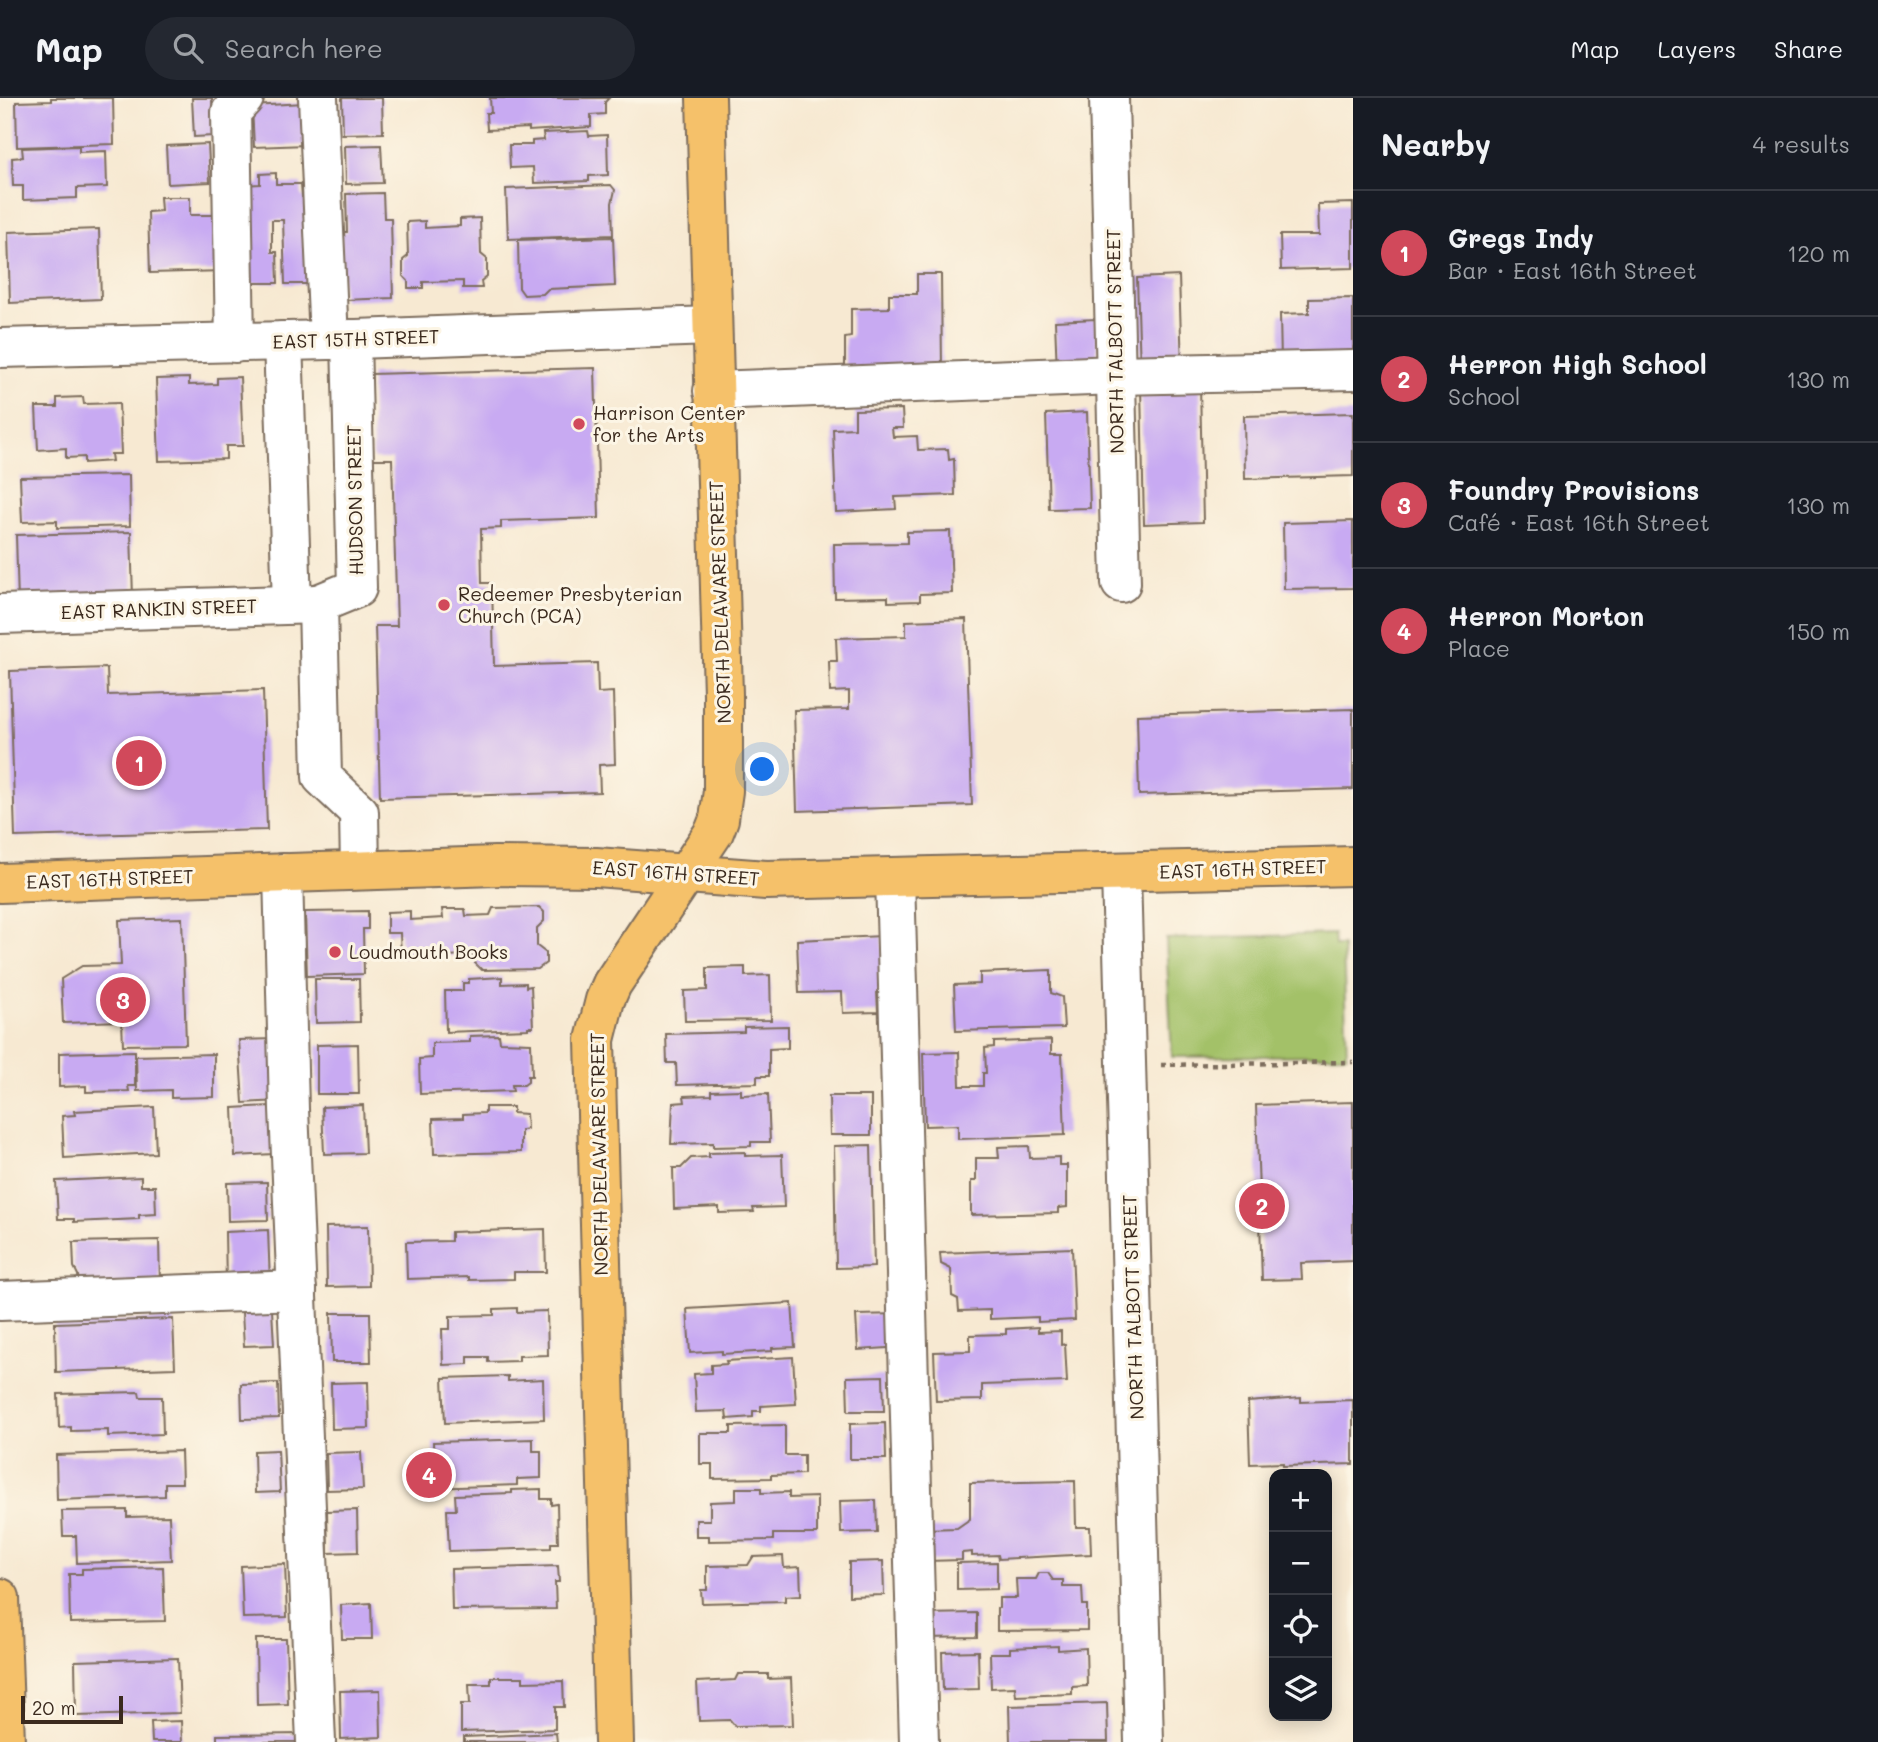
<!DOCTYPE html>
<html lang="en">
<head>
<meta charset="utf-8">
<style>
  body { margin:0; font-family:Mali,sans-serif; background:#242831; color:#f1f3f6 }
  .controls { position:absolute; right:21px; bottom:21px; display:grid; overflow:hidden; border-radius:14px; box-shadow:0 4px 18px #0003 }
  .controls button { width:63px; height:63px; display:grid; place-items:center; padding:0; border:0; border-bottom:2px solid #363941; background:#171b24; color:#f1f3f6; font:35px sans-serif }
  .scale { position:absolute; left:21px; bottom:18px; width:102px; box-sizing:border-box; padding-left:7px; border:4px solid #3b2a1e; border-top:0; font-size:19px; line-height:24px; white-space:nowrap; color:#3b2a1e; -webkit-text-stroke:5px #fcf5e5; paint-order:stroke }
  .you { position:absolute; left:763px; top:672px; width:24px; height:24px; margin:-18px; border:5px solid #fff; border-radius:50%; background:#1a73e8; box-shadow:0 0 0 10px #1a73e833 }
  .badge { display:grid; place-items:center; width:46px; height:46px; border-radius:50%; background:#d1495b; color:#fff; font-size:23px; font-weight:700 }
  .pin { position:absolute; translate:-50% -50%; border:4px solid #fff; box-shadow:0 2px 7px #0006 }
  .list { margin:0; padding:0; list-style:none }
  h2 { display:flex; justify-content:space-between; align-items:center; height:91px; margin:0; padding:0 28px; font-size:30px }
  h2 small { font-size:23px; font-weight:400; color:#9ea1a6 }
  .list li { display:grid; grid-template-columns:46px 1fr auto; gap:21px; align-items:center; box-sizing:border-box; height:126px; padding:0 28px; border-top:2px solid #363941 }
  .list b { display:block; font-size:26px; white-space:nowrap }
  .list p { margin:0; font-size:23px; white-space:nowrap; color:#9ea1a6 }
  .list em { font-size:23px; font-style:normal; color:#9ea1a6 }
  .icon { flex:none; width:38px; height:38px; fill:none; stroke:currentColor; stroke-width:2; stroke-linecap:round; stroke-linejoin:round }
  .map { position:relative; flex:none; width:1353px; height:1644px; overflow:hidden }
  header { display:flex; align-items:center; gap:42px; box-sizing:border-box; height:98px; padding:0 35px; background:#171b24; border-bottom:2px solid #363941 }
  header strong { font-size:33px }
  nav { display:flex; gap:38px; margin-inline-start:auto; font-size:24px }
  .search { width:490px; height:63px; background:#242831; display:flex; align-items:center; gap:18px; box-sizing:border-box; padding:0 24px; border-radius:38px; color:#9ea1a6; font-size:26px }
  main { display:flex }
  aside { flex:1; background:#171b24 }
  .map>svg:first-child { display:block }
</style>
</head>
<body>
<header>
<strong>Map</strong>
<div class="search"><svg class="icon" aria-label="search" viewBox="0 0 24 24"><circle cx="10" cy="10" r="6"/><path d="M15 15l6 6"/></svg>Search here</div>
<nav><a>Map</a><a>Layers</a><a>Share</a></nav>
</header>
<main>
<div class="map">
<svg width="1353" height="1644" viewBox="0 0 1353 1644">
  <rect width="100%" height="100%" fill="#fcf5e5"/>
  <filter id="ink" filterUnits="userSpaceOnUse"><feTurbulence type="fractalNoise" baseFrequency=".0143" numOctaves="2"/><feDisplacementMap in="SourceGraphic" scale="14" xChannelSelector="R" yChannelSelector="G"/><feConvolveMatrix kernelMatrix="1 2 1 2 8 2 1 2 1" color-interpolation-filters="sRGB"/></filter>
  <filter id="wash" filterUnits="userSpaceOnUse"><feTurbulence type="fractalNoise" baseFrequency=".00686" numOctaves="4" result="noise"/><feDisplacementMap in="SourceGraphic" scale="28" xChannelSelector="R" yChannelSelector="G"/><feGaussianBlur stdDeviation="1.57" result="paint"/><feColorMatrix in="noise" values="0 0 0 0 0 0 0 0 0 0 0 0 0 0 0 0 0 1.4 0 .05"/><feComposite in="paint" operator="in"/></filter>
  <g filter="url(#wash)">
    <rect width="100%" height="100%" fill="#f7e9d2"/>
    <!-- green -->
    <path fill="#a3c168" stroke="#6f7643" stroke-width="2" d="M1334,836L1335,848H1343L1347,957L1172,959L1166,841Z"/>
    <g id="blocks">
      <!-- building -->
      <g fill="#c8aaf2">
        <path d="M51,0H113L114,46L17,49L16,4L51,3Z"/>
        <path d="M192,0H212L213,38L194,39Z"/>
        <path d="M342,0H382L383,35L343,36Z"/>
        <path d="M490,0H609L605,4V16L591,17V29L529,33V30L487,32L486,15H491Z"/>
        <path d="M304,5L306,47L254,49L252,8Z"/>
        <path d="M588,33L589,38L607,37L608,77L589,78V83L534,85L533,69L510,70L509,47H532V43L544,42L543,35Z"/>
        <path d="M208,46L210,84L168,86L166,48Z"/>
        <path d="M381,47L383,85L346,86L345,48Z"/>
        <path d="M79,48V54L106,53L107,89L77,90V100L23,102V88H13L12,60L23,59L22,50Z"/>
        <path d="M276,75V86H301L302,99L313,98L315,186H285L283,122H272V154H277L278,185H250L243,87L260,86V76Z"/>
        <path d="M611,87L615,92L612,105L613,137L508,141L506,91Z"/>
        <path d="M383,95L384,120H391L393,200L343,202L341,134H347L346,96Z"/>
        <path d="M160,99H190V117H222L224,173L150,175L148,114L161,113Z"/>
        <path d="M1353,105V170L1281,172L1280,137H1319L1318,106Z"/>
        <path d="M480,120L481,156L487,161V178L481,183L482,190H463V183L423,184V190H408V183L403,178V162L408,158L407,124L425,123V130L460,128V121Z"/>
        <path d="M99,131L101,201L10,205L8,134Z"/>
        <path d="M613,139L615,188L548,191L543,196L524,197L519,190L518,142Z"/>
        <path d="M917,176H941L942,273L845,275V240L851,239V211L889,210V196H917Z"/>
        <path d="M1179,178L1182,270L1140,272L1137,180Z"/>
        <path d="M1353,200V267L1281,264L1280,216L1309,215V201Z"/>
        <path d="M1096,221L1098,272L1057,274L1055,223Z"/>
        <path d="M595,270L599,420L501,423V430L481,431L482,485H492L494,568L597,565L598,595L613,594L615,666L599,667L600,694L380,700L375,528H397L392,361H373L371,276Z"/>
        <path d="M240,279L243,348H226V361L159,363L156,281L189,280V287L217,286V280Z"/>
        <path d="M1200,287L1203,424L1144,426L1141,289Z"/>
        <path d="M83,299L84,306L119,305L121,356H111L112,363L84,365V359L66,360V350L38,352L36,309H57V300Z"/>
        <path d="M902,311L903,330H892L893,339L917,338L918,352L948,351L949,362L954,361L955,397L895,399L896,411L836,414L833,331L855,330V312Z"/>
        <path d="M1087,314L1090,410L1049,411L1046,316Z"/>
        <path d="M1353,315V378L1245,381L1244,318Z"/>
        <path d="M129,377L130,428L57,430V423L22,424L20,379Z"/>
        <path d="M1353,423V490L1284,491L1283,425Z"/>
        <path d="M950,433L952,495L920,496V503L888,504V499L835,500L834,446L907,445V434Z"/>
        <path d="M131,434L133,500L18,504L16,437Z"/>
        <path d="M966,521L972,707L797,713L794,612L849,611V593L830,594L829,563H837L836,540L906,538V523Z"/>
        <path d="M107,570L108,597L263,592L267,732L15,739L10,573Z"/>
        <path d="M1353,611V691L1139,697L1137,617Z"/>
        <path d="M539,809L544,814V823L537,830V848L546,855V865L538,871L482,872L475,865V857L401,859L400,835H387V814L410,813V822L443,820L442,811H465L466,818L490,817L493,810Z"/>
        <path d="M368,813V831H363L364,876L307,878L305,814Z"/>
        <path d="M182,820L186,946L123,947L122,923L63,925L61,881L82,868L121,867L119,822Z"/>
        <path d="M882,838L884,893L877,894L878,914L843,915L842,894L799,895L797,842Z"/>
        <path d="M745,869V878L770,877L771,922L685,923L684,893L707,892V870Z"/>
        <path d="M1051,872V895L1062,899L1064,930L956,933L954,887L980,886V875Z"/>
        <path d="M502,879V886L526,885V889L531,888L533,929H528V931L446,934L445,893H463V885H469V881Z"/>
        <path d="M315,881H359L360,924L316,925Z"/>
        <path d="M788,928V950L769,951V978H757V985L677,987L676,965H667L666,936L744,934V929Z"/>
        <path d="M499,937L500,944L531,945L532,978H528V984L524,987H512L513,993L420,996L419,961L432,960V945L470,944V938Z"/>
        <path d="M276,941L280,1003L243,1005L239,942Z"/>
        <path d="M1051,942V956H1062L1065,1037L958,1041V1027L925,1028L923,955L959,954L960,988H983V975H986L985,950L994,949V944Z"/>
        <path d="M358,946L359,996H317V947Z"/>
        <path d="M135,953V988H128L129,993L86,994V988L59,989V955Z"/>
        <path d="M214,956V999L171,1000V992L137,993L136,958Z"/>
        <path d="M741,992V997L768,996L770,1044H751V1048L713,1049V1045L671,1046L673,1005L685,1004L684,998L711,997V993Z"/>
        <path d="M829,998H871V1037H830Z"/>
        <path d="M1353,1004V1163L1301,1165L1302,1181L1262,1182L1256,1007Z"/>
        <path d="M363,1007L365,1055L324,1056L322,1009Z"/>
        <path d="M271,1008L273,1056L235,1058L233,1010Z"/>
        <path d="M154,1009L156,1055L64,1060L62,1018L75,1017L74,1013Z"/>
        <path d="M485,1009H513V1015L526,1016L527,1031L521,1032V1054L434,1056L433,1021L463,1020V1016L485,1015Z"/>
        <path d="M871,1047L874,1169L836,1170L834,1048Z"/>
        <path d="M1029,1048L1030,1060L1059,1059V1067H1067V1109L1058,1110V1115L971,1117V1083H976V1060H999L998,1049Z"/>
        <path d="M745,1054V1058L782,1057L784,1109L753,1110L754,1114L719,1115V1109L674,1111L673,1070H681L691,1060L709,1059V1055Z"/>
        <path d="M141,1079V1088H155L156,1116L139,1117V1121L74,1124V1121H58L56,1083Z"/>
        <path d="M267,1084L268,1122L228,1123L227,1085Z"/>
        <path d="M368,1128L369,1188L327,1189L326,1129Z"/>
        <path d="M545,1131L546,1174H514V1181L469,1182V1179L407,1181L406,1144L451,1143V1134Z"/>
        <path d="M268,1132L270,1185L226,1186L225,1134Z"/>
        <path d="M159,1142L160,1187L79,1189L78,1177L74,1169L73,1144Z"/>
        <path d="M1072,1150L1075,1222L1038,1224V1219L990,1221V1212L959,1213L958,1201L952,1198L951,1171L941,1166L940,1155Z"/>
        <path d="M792,1205L795,1249L772,1250V1253L722,1256V1253L690,1255L687,1211Z"/>
        <path d="M517,1210V1214L547,1213L548,1257L519,1258V1263L488,1264V1259H468V1266L443,1267L442,1231H450V1218L494,1217V1211Z"/>
        <path d="M272,1212L274,1247L244,1248L242,1214Z"/>
        <path d="M331,1215H370L371,1264H332Z"/>
        <path d="M900,1216L902,1249L858,1252L856,1217Z"/>
        <path d="M173,1221L175,1270L56,1274L55,1225Z"/>
        <path d="M1038,1229V1234L1061,1233V1247L1065,1246L1067,1284L982,1287V1302L936,1303L934,1254L970,1253V1237L1006,1236V1231Z"/>
        <path d="M793,1259L796,1306L761,1308V1313H753V1319L727,1321L726,1313L696,1314L694,1276L711,1275V1267L727,1266L726,1263Z"/>
        <path d="M508,1278V1283L543,1281L544,1321L445,1325L443,1280Z"/>
        <path d="M883,1278L884,1313H848L847,1279Z"/>
        <path d="M368,1284L369,1330L332,1331L331,1285Z"/>
        <path d="M278,1285L279,1320L242,1321L241,1286Z"/>
        <path d="M139,1294L140,1299H162L163,1336L108,1338V1332L71,1333V1329L59,1330L58,1296Z"/>
        <path d="M1301,1300V1304L1353,1302V1366L1283,1368V1365L1250,1366L1248,1304Z"/>
        <path d="M885,1325L886,1361H850V1326Z"/>
        <path d="M785,1327V1357H804V1376L771,1377V1380L712,1381V1366H700V1335H731V1328Z"/>
        <path d="M533,1341V1353H541V1380L517,1381V1387L430,1390L429,1369H434L433,1344Z"/>
        <path d="M278,1352L280,1394L255,1395L254,1353Z"/>
        <path d="M181,1353L182,1385H165V1398L57,1402L56,1357Z"/>
        <path d="M361,1354L363,1391L327,1392L326,1355Z"/>
        <path d="M1075,1383L1076,1429H1090L1091,1456L999,1461L998,1457L972,1458V1454L962,1455V1462L927,1463L926,1431L957,1430L970,1421V1385Z"/>
        <path d="M736,1390H761V1395L789,1394V1400L817,1399V1436H773V1442L709,1443V1438H696V1422H710V1404L736,1403Z"/>
        <path d="M541,1391V1401H551V1407L557,1406L558,1445H551V1450L449,1453L447,1412H456L455,1397L512,1395V1392Z"/>
        <path d="M876,1402L877,1434L841,1435L840,1403Z"/>
        <path d="M127,1412V1419L169,1418L171,1462L77,1465L76,1438H63L62,1413Z"/>
        <path d="M357,1412L358,1454L328,1455L327,1413Z"/>
        <path d="M783,1458L784,1470L800,1469L801,1497L785,1498V1503L702,1505L701,1492H707V1468L748,1467L753,1459Z"/>
        <path d="M883,1463L884,1497L849,1498V1464Z"/>
        <path d="M997,1464V1491L957,1492V1465Z"/>
        <path d="M285,1466L287,1519L243,1520L241,1468Z"/>
        <path d="M558,1468L559,1484H555L556,1511L452,1512L451,1471Z"/>
        <path d="M163,1469L165,1523L70,1525L69,1476H82V1471Z"/>
        <path d="M1039,1475H1048L1053,1482H1063V1489H1082L1083,1507H1087V1532L997,1533V1510H999V1500H1017L1016,1481H1036Z"/>
        <path d="M371,1505L372,1541H342L341,1507Z"/>
        <path d="M977,1515V1539L925,1540V1516Z"/>
        <path d="M256,1541H286L288,1606L257,1607Z"/>
        <path d="M1058,1548V1552L1086,1550L1087,1588L1072,1589V1596L1016,1598L1015,1589L991,1590L990,1555H1010V1550Z"/>
        <path d="M978,1553L979,1591L943,1592L942,1554Z"/>
        <path d="M178,1560L180,1615L76,1618L75,1563Z"/>
        <path d="M738,1576H768V1581L791,1580L793,1627L735,1628L730,1622L699,1623L697,1584L735,1582Z"/>
        <path d="M491,1579H523V1584L563,1583L564,1609H555V1631L461,1634V1606H470L469,1586H491Z"/>
        <path d="M380,1592L381,1639L341,1641L340,1593Z"/>
        <path d="M1107,1605L1108,1644H1010L1009,1608Z"/>
        <path d="M181,1623L182,1644H152L151,1624Z"/>
        <path d="M556,1635L557,1644H464V1639Z"/>
        <path d="M302,1636V1644H217V1637Z"/>
      </g>
    </g>
  </g>
  <g filter="url(#ink)">
    <use href="#blocks" fill-opacity="0" stroke="#7d6d5d" stroke-width="2"/>
    <g fill="none" stroke-linecap="round" stroke-linejoin="round">
      <defs>
        <g id="minor">
          <path d="M318,0L329,242"/>
          <path d="M1109,0L1121,485"/>
          <path d="M351,241L357,490L318,506L322,679L359,714L360,772"/>
          <path d="M283,243L292,506"/>
          <path d="M235,245L231,14L244,0"/>
          <path d="M0,250L329,242L711,228"/>
          <path d="M713,293L1116,277L1353,272"/>
          <path d="M0,516L318,506"/>
          <path d="M283,775L289,1011L316,1644"/>
          <path d="M1121,775L1144,1644"/>
          <path d="M895,779L919,1644"/>
          <path d="M0,1203L297,1192"/>
        </g>
        <g id="major">
          <path d="M0,785L495,768L596,769L766,782L1353,768"/>
          <path d="M0,1500L5,1644"/>
          <path d="M614,1644L595,942L605,902L612,886L714,734L719,721L723,693V596L706,0"/>
        </g>
      </defs>
      <!-- minor casing -->
      <use href="#minor" stroke="#7d6d5d" stroke-width="42"/>
      <!-- major casing -->
      <use href="#major" stroke="#7d6d5d" stroke-width="42"/>
      <!-- path -->
      <path stroke="#7d6d5d" stroke-width="4.5" stroke-dasharray="5 5" stroke-linecap="butt" d="M1161,967L1353,964"/>
      <!-- minor -->
      <use href="#minor" stroke="#fff" stroke-width="38"/>
      <!-- major -->
      <use href="#major" stroke="#f5c16b" stroke-width="38"/>
    </g>
  </g>
  <!-- markers -->
  <g fill="#d1495b" stroke="#fcf5e5" stroke-width="2.5">
    <circle cx="579" cy="326" r="7"/>
    <circle cx="444" cy="507" r="7"/>
    <circle cx="335" cy="854" r="7"/>
  </g>
  <g text-anchor="middle" stroke-width="6" stroke-linejoin="round" paint-order="stroke">
    <!-- street labels -->
    <g font-size="19" fill="#3b2a1e" stroke="#fcf5e5">
      <text transform="translate(356 241) rotate(-2)" y="7">EAST 15TH STREET</text>
      <text transform="translate(1115 243) rotate(-91)" y="7">NORTH TALBOTT STREET</text>
      <text transform="translate(355 402) rotate(-91)" y="7">HUDSON STREET</text>
      <text transform="translate(720 504) rotate(-92)" y="7">NORTH DELAWARE STREET</text>
      <text transform="translate(159 511) rotate(-2)" y="7">EAST RANKIN STREET</text>
      <text transform="translate(1243 771) rotate(-2)" y="7">EAST 16TH STREET</text>
      <text transform="translate(676 775) rotate(4)" y="7">EAST 16TH STREET</text>
      <text transform="translate(110 781) rotate(-2)" y="7">EAST 16TH STREET</text>
      <text transform="translate(599 1056) rotate(-91)" y="7">NORTH DELAWARE STREET</text>
      <text transform="translate(1133 1209) rotate(-92)" y="7">NORTH TALBOTT STREET</text>
    </g>
    <!-- poi labels -->
    <g font-size="19" fill="#3b2a1e" stroke="#fcf5e5" text-anchor="start">
      <text x="593" y="322">Harrison Center<tspan x="593" dy="22">for the Arts</tspan></text>
      <text x="458" y="503">Redeemer Presbyterian<tspan x="458" dy="22">Church (PCA)</tspan></text>
      <text x="349" y="861">Loudmouth Books</text>
    </g>
  </g>
</svg>
<div class="controls">
<button>+</button>
<button>−</button>
<button><svg class="icon" aria-label="locate" viewBox="0 0 24 24"><circle cx="12" cy="12" r="6"/><path d="M12 2v4M12 18v4M2 12h4M18 12h4"/></svg></button>
<button><svg class="icon" aria-label="layers" viewBox="0 0 24 24"><path d="M12 4l9 5-9 5-9-5zM3 14l9 5 9-5"/></svg></button>
</div>
<div class="scale">20 m</div>
<div class="you"></div>
<div class="pin badge" style="left:139px;top:665px">1</div>
<div class="pin badge" style="left:1262px;top:1108px">2</div>
<div class="pin badge" style="left:123px;top:902px">3</div>
<div class="pin badge" style="left:429px;top:1377px">4</div>
</div>
<aside>
<h2>Nearby<small>4 results</small></h2>
<ul class="list">
<li><span class="badge">1</span><div><b>Gregs Indy</b><p>Bar · East 16th Street</p></div><em>120 m</em></li>
<li><span class="badge">2</span><div><b>Herron High School</b><p>School</p></div><em>130 m</em></li>
<li><span class="badge">3</span><div><b>Foundry Provisions</b><p>Café · East 16th Street</p></div><em>130 m</em></li>
<li><span class="badge">4</span><div><b>Herron Morton</b><p>Place</p></div><em>150 m</em></li>
</ul>
</aside>
</main>
</body>
</html>
